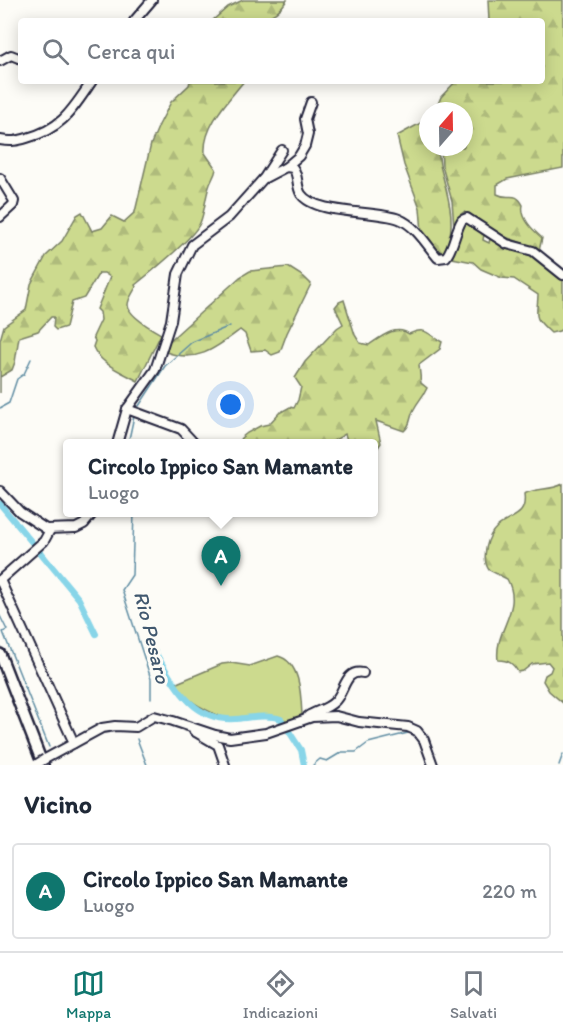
<!DOCTYPE html>
<html lang="it">
<head>
<meta charset="utf-8">
<style>
  body { margin:0; font-family:Itim,sans-serif; background:#f2f2f3; color:#1f2937 }
  .compass { position:absolute; left:419px; top:102px; width:54px; height:54px; border-radius:50%; background:#fff; box-shadow:0 3px 15px #0003; rotate:20deg }
  .you { position:absolute; left:231px; top:405px; width:21px; height:21px; margin:-15px; border:4px solid #fff; border-radius:50%; background:#1a73e8; box-shadow:0 0 0 9px #1a73e833 }
  .badge { display:grid; place-items:center; width:39px; height:39px; border-radius:50%; background:#0f766e; color:#fff; font-size:20px; font-weight:700 }
  .pin { position:absolute; translate:-50% -50px; filter:drop-shadow(0 2px 3px #0008) }
  .pin::after { content:''; position:absolute; top:32px; width:21px; height:18px; background:inherit; clip-path:polygon(0 0,100% 0,50% 100%) }
  .popup { position:absolute; left:63px; top:439px; width:315px; height:78px; box-sizing:border-box; display:grid; place-content:center; border-radius:6px; background:#fff; filter:drop-shadow(0 2px 4px #0005); font-size:20px; white-space:nowrap; color:#747a83 }
  .popup b { font-size:22px; color:#1f2937 }
  .popup::after { content:''; position:absolute; left:50%; top:100%; margin-left:-12px; border:12px solid transparent; border-top-color:#fff }
  .list { margin:0; padding:0; list-style:none }
  h2 { display:flex; justify-content:space-between; align-items:center; height:78px; margin:0; padding:0 24px; font-size:26px }
  h2 small { font-size:20px; font-weight:400; color:#747a83 }
  .list li { display:grid; grid-template-columns:39px 1fr auto; gap:18px; align-items:center; box-sizing:border-box; height:96px; margin:0 12px 12px; padding:0 12px; border:2px solid #e0e1e3; border-radius:6px }
  .list b { display:block; font-size:22px; white-space:nowrap }
  .list p { margin:0; font-size:20px; white-space:nowrap; color:#747a83 }
  .list em { font-size:20px; font-style:normal; color:#747a83 }
  .icon { flex:none; width:33px; height:33px; fill:none; stroke:currentColor; stroke-width:2; stroke-linecap:round; stroke-linejoin:round }
  .map { position:relative; flex:none; width:563px; height:765px; overflow:hidden }
  .search { position:absolute; background:#fff; box-shadow:0 3px 15px #0003; left:18px; right:18px; top:18px; height:66px; display:flex; align-items:center; gap:15px; box-sizing:border-box; padding:0 21px; border-radius:6px; color:#747a83; font-size:22px }
  .sheet { height:186px; background:#fff }
  nav { display:flex; justify-content:space-around; align-items:center; box-sizing:border-box; height:84px; border-top:2px solid #e0e1e3; background:#fff; font-size:16px; color:#747a83 }
  nav a { display:grid; justify-items:center; gap:3px }
  nav .on { color:#0f766e }
  .map>svg:first-child { display:block }
</style>
</head>
<body>
<div class="map">
<svg width="563" height="765" viewBox="0 0 563 765">
  <defs>
    <pattern id="forest-firs" width="22" height="20" patternUnits="userSpaceOnUse" patternTransform="scale(1.5)"><rect width="22" height="20" fill="#ccda8e"/><path d="M5 1l3.5 6h-7zM16 11l3.5 6h-7z" fill="#afbb7b"/></pattern>
  </defs>
  <rect width="100%" height="100%" fill="#fdfcf7"/>
  <filter id="ink" filterUnits="userSpaceOnUse"><feTurbulence type="fractalNoise" baseFrequency=".0167" numOctaves="2"/><feDisplacementMap in="SourceGraphic" scale="12" xChannelSelector="R" yChannelSelector="G"/><feConvolveMatrix kernelMatrix="1 2 1 2 8 2 1 2 1" color-interpolation-filters="sRGB"/></filter>
  <g filter="url(#ink)">
    <!-- grass -->
    <path fill="#ccda8e" stroke="#777e64" stroke-width="1.5" d="M278,656C301,662 301,696 302,716L289,722C270,711 251,719 229,718C218,717 209,711 199,706C189,700 181,694 177,683L222,664L231,663L250,666Z"/>
    <!-- forest -->
    <g fill="url(#forest-firs)" stroke="#777e64" stroke-width="1.5">
      <path d="M243,0H287C270,28 241,21 212,21L228,7Z"/>
      <path d="M488,0H563V168L507,179L497,185V194C509,201 515,190 523,205C520,218 533,230 542,238L539,251L533,247L500,235L464,212L460,215L454,227L452,201L442,166L441,147H464V111H435L441,97L456,81H542V21H489Z"/>
      <path d="M190,81H244C228,101 203,126 205,153L216,169C215,176 211,180 209,187C205,198 205,211 200,223C193,239 150,273 135,285L136,287C133,293 128,299 128,305C128,316 152,329 161,334L138,381C122,372 100,364 93,347L95,341L93,337L101,320L100,312L97,309L110,277L104,273H99L84,298L72,302L66,327L56,330L53,327L54,317H51L38,331L19,337L15,362L12,370L0,377V393V340L4,326L26,310L31,284L46,256L62,241L77,215L82,212L92,231L102,228L112,216L124,222L135,212L151,144L159,125L171,102L189,85Z"/>
      <path d="M428,119V130L423,134L424,139L428,142V147H435C441,154 438,161 441,169C448,197 457,222 446,251L443,252L436,250L422,232L420,208L404,165L397,136Z"/>
      <path d="M462,220L485,228L483,240L489,243L490,239L485,236L487,230L521,247L563,274V328L559,331L551,333C532,315 537,319 538,295L514,279L502,278L481,269L473,262L446,257Z"/>
      <path d="M288,267L304,277L311,284L287,333L280,352L272,355L265,350L251,351L245,334L240,330C216,348 197,364 166,352V344L240,277L250,271Z"/>
      <path d="M344,300L355,335L360,343L369,345C381,337 396,324 409,334C426,326 427,334 442,342L440,349L419,365L421,383L427,388C423,397 418,401 414,409C409,418 412,424 404,431L376,421L381,443L374,453V444L348,443L345,434L330,443H238L241,438L247,433L260,426L269,424L279,413L290,407L294,408L298,400L301,387L295,378L305,362L337,328L343,324L335,307L339,302Z"/>
      <path d="M563,484V703L549,691L543,681L545,675L550,672L552,667L548,662L532,664L523,671L518,672C513,663 508,660 498,660C494,629 524,610 507,579L489,570C481,559 487,536 497,527C512,515 527,517 524,494C538,487 550,491 563,484Z"/>
    </g>
    <g fill="none" stroke-linecap="round" stroke-linejoin="round">
      <!-- stream -->
      <g stroke="#5f8da3" stroke-width="1.5">
        <path d="M0,408L9,403L17,379L24,374L31,359"/>
        <path d="M137,409L165,366L192,342L230,326"/>
        <path d="M128,444L134,416"/>
        <path d="M134,512L132,575L122,590L151,679V699"/>
        <path d="M0,616L7,630L3,632L49,747"/>
        <path d="M137,739L147,765"/>
        <path d="M313,765L320,759L327,761L342,752H356L368,743L408,733"/>
        <path d="M559,765L563,754"/>
      </g>
      <!-- canal -->
      <g stroke="#88d5e8" stroke-width="6">
        <path d="M0,504L79,599L96,634"/>
        <path d="M147,647L155,652C174,683 192,722 235,719C249,718 267,714 281,719L301,750L304,765"/>
      </g>
      <defs>
        <g id="minor">
          <path d="M134,21L152,0"/>
          <path d="M0,61L11,55L21,59"/>
          <path d="M0,140C11,142 17,141 27,138C63,128 72,110 92,81"/>
          <path d="M286,167L299,156L305,146L308,134L305,119L311,102"/>
          <path d="M0,178L14,201L13,205L0,217"/>
          <path d="M264,178L282,150"/>
          <path d="M127,409L181,429L195,444"/>
          <path d="M117,444L127,409L155,370L171,321L178,274L192,245L229,217L263,179L286,167L293,168C299,176 296,186 301,194C315,215 376,210 399,219C416,226 426,244 438,258L446,257C454,247 455,231 462,220L467,218L507,244L533,251L563,275"/>
          <path d="M0,491L20,512L46,529L76,528L84,524L94,512"/>
          <path d="M0,580L74,743"/>
          <path d="M0,580L44,541L50,530"/>
          <path d="M308,716C316,711 327,709 334,702C345,693 344,669 363,673"/>
          <path d="M194,731L218,745L225,765"/>
          <path d="M45,759L102,728L115,726L136,727L154,716L173,721L215,735L230,738L266,733L312,717L336,716L359,722L408,727L417,731L424,740L433,765"/>
        </g>
        <path id="major" d="M0,654L43,765"/>
      </defs>
      <!-- minor casing -->
      <use href="#minor" stroke="#22223b" stroke-width="12"/>
      <!-- major casing -->
      <use href="#major" stroke="#22223b" stroke-width="14"/>
      <!-- minor -->
      <use href="#minor" stroke="#fdfcf7" stroke-width="8"/>
      <!-- major -->
      <use href="#major" stroke="#fdfcf7" stroke-width="9"/>
      <defs>
        <path id="minor-bridge" d="M37,764L45,759"/>
      </defs>
      <!-- minor-bridge casing -->
      <use href="#minor-bridge" stroke="#22223b" stroke-width="12" stroke-linecap="butt"/>
      <!-- minor-bridge -->
      <use href="#minor-bridge" stroke="#fdfcf7" stroke-width="8"/>
    </g>
  </g>
  <g text-anchor="middle" stroke-width="6" stroke-linejoin="round" paint-order="stroke">
    <!-- water labels -->
    <g font-size="21" font-style="italic" fill="#41586f" stroke="#fdfcf7">
      <text transform="translate(152 637) rotate(76)" y="7">Rio Pesaro</text>
    </g>
  </g>
</svg>
<svg class="compass" viewBox="-18 -18 36 36"><path d="M0-13l5 13h-10z" fill="#e53935"/><path d="M0 13l5-13h-10z" fill="#747a83"/></svg>
<div class="you"></div>
<div class="pin badge" style="left:221px;top:586px">A</div>
<div class="popup"><b>Circolo Ippico San Mamante</b>Luogo</div>
<div class="search"><svg class="icon" aria-label="search" viewBox="0 0 24 24"><circle cx="10" cy="10" r="6"/><path d="M15 15l6 6"/></svg>Cerca qui</div>
</div>
<section class="sheet">
<h2>Vicino<small></small></h2>
<ul class="list">
<li><span class="badge">A</span><div><b>Circolo Ippico San Mamante</b><p>Luogo</p></div><em>220 m</em></li>
</ul>
</section>
<nav>
<a class="on"><svg class="icon" aria-label="map" viewBox="0 0 24 24"><path d="M3 6l6-2 6 2 6-2v14l-6 2-6-2-6 2zM9 4v14M15 6v14"/></svg>Mappa</a>
<a><svg class="icon" aria-label="directions" viewBox="0 0 24 24"><path d="M12 3l9 9-9 9-9-9zM9 14v-3h6M13 9l2 2-2 2"/></svg>Indicazioni</a>
<a><svg class="icon" aria-label="saved" viewBox="0 0 24 24"><path d="M7 4h10v16l-5-4-5 4z"/></svg>Salvati</a>
</nav>
</body>
</html>
